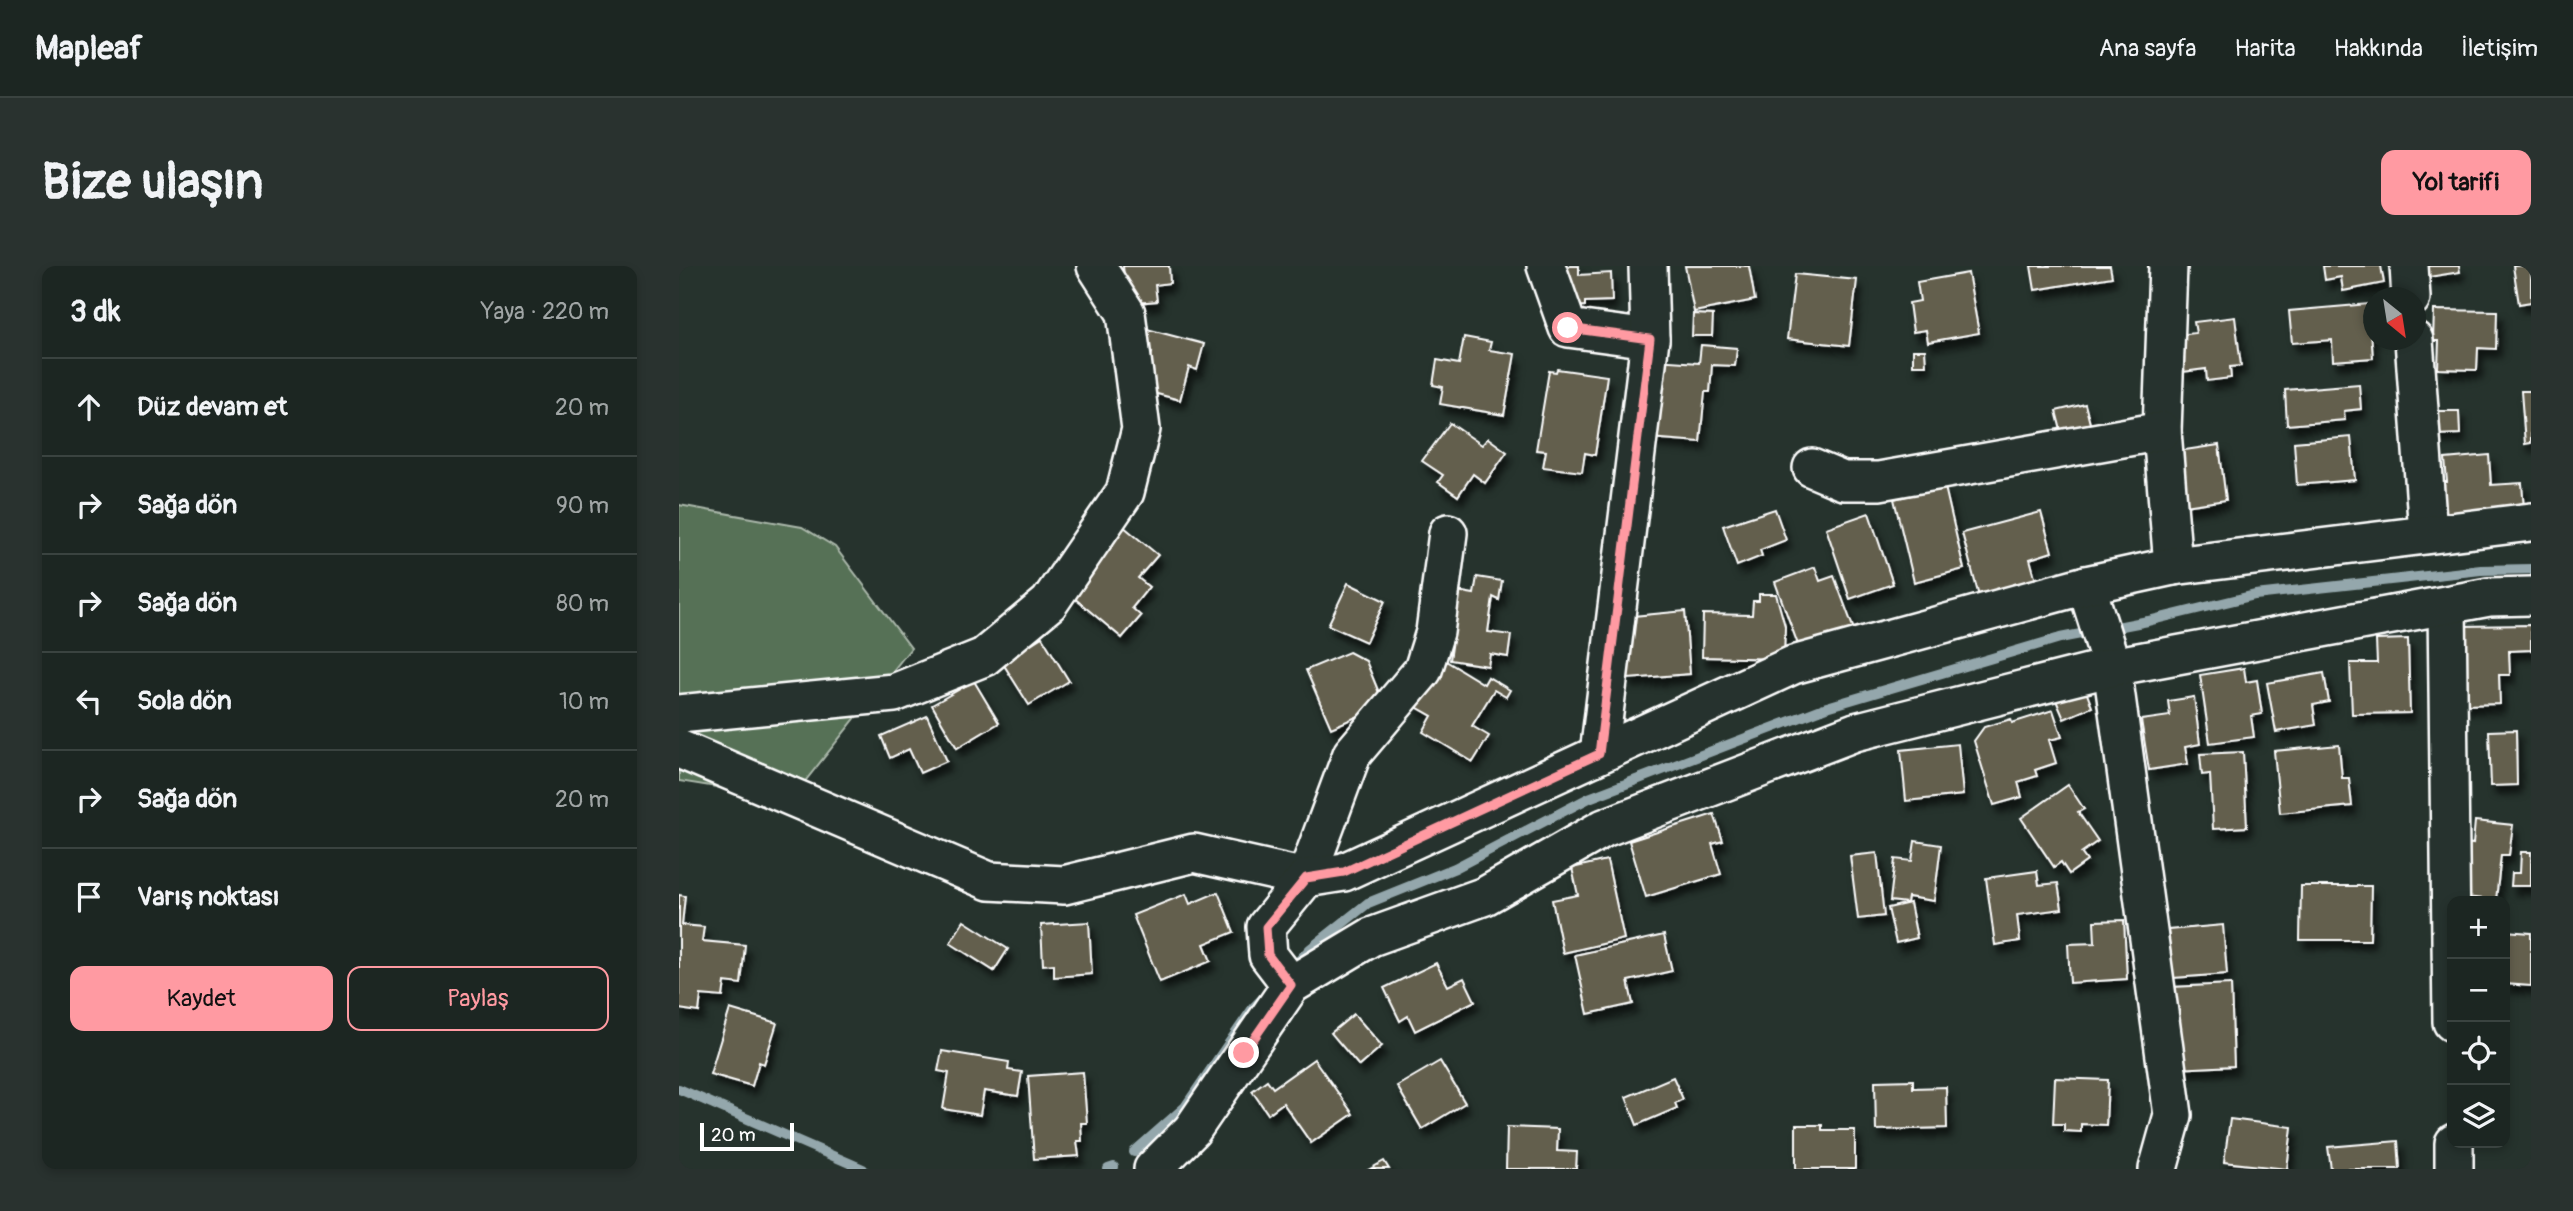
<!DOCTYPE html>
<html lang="tr">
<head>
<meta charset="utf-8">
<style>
  body { margin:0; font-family:Pangolin,sans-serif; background:#29322f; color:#f1f3f6 }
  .controls { position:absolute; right:21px; bottom:21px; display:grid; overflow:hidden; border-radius:14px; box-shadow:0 4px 10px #0003 }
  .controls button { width:63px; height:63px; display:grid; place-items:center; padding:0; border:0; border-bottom:2px solid #3a4340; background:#1c2622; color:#f1f3f6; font:35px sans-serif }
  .compass { position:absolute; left:1684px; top:21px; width:63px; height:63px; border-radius:50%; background:#1c2622; box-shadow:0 4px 10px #0003; rotate:150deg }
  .scale { position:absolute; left:21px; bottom:18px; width:94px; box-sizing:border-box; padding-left:7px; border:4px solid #fff; border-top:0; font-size:19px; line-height:24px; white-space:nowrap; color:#fff; -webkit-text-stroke:5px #26332d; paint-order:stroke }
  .stop { position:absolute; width:21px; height:21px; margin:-16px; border:5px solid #ff9aa2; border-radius:50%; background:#fff }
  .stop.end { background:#ff9aa2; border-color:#fff; box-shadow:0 2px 7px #0008 }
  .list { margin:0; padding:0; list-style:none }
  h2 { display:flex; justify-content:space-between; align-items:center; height:91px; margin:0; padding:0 28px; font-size:30px }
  h2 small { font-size:23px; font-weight:400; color:#a0a5a5 }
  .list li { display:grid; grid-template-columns:46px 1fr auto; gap:21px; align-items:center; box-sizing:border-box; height:98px; padding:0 28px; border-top:2px solid #3a4340 }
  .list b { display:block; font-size:26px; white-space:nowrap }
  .list em { font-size:23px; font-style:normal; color:#a0a5a5 }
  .actions { display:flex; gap:14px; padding:21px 28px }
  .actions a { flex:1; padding:16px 0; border:2px solid #ff9aa2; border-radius:14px; text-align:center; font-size:24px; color:#ff9aa2 }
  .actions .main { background:#ff9aa2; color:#111 }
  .icon { flex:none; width:38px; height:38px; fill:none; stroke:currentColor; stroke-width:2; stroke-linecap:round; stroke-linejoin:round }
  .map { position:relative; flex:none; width:1852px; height:903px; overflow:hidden; border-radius:14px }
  header { display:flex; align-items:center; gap:42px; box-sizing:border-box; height:98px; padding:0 35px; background:#1c2622; border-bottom:2px solid #3a4340 }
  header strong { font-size:33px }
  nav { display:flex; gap:38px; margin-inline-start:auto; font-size:24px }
  .intro { display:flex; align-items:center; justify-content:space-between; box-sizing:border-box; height:168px; padding:0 42px }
  h1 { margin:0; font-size:49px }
  .button { padding:18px 32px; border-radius:14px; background:#ff9aa2; color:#111; font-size:24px; font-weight:700 }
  main { display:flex; gap:42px; padding:0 42px }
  aside { flex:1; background:#1c2622; border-radius:14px; box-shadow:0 4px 10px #0003 }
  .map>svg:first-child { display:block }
</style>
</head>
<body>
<header>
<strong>Mapleaf</strong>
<nav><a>Ana sayfa</a><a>Harita</a><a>Hakkında</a><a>İletişim</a></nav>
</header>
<div class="intro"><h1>Bize ulaşın</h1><a class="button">Yol tarifi</a></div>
<main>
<aside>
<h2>3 dk<small>Yaya · 220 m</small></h2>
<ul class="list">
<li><svg class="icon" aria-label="ahead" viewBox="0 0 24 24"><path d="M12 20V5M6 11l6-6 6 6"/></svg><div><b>Düz devam et</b></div><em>20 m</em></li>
<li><svg class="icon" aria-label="right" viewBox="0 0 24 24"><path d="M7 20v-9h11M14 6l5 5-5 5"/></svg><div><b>Sağa dön</b></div><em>90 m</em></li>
<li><svg class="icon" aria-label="right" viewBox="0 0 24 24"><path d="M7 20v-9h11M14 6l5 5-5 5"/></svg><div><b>Sağa dön</b></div><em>80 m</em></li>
<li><svg class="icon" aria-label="left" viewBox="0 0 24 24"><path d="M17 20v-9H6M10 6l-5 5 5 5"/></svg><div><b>Sola dön</b></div><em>10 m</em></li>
<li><svg class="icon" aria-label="right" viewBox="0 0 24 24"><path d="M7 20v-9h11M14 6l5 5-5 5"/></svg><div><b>Sağa dön</b></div><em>20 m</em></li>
<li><svg class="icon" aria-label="arrive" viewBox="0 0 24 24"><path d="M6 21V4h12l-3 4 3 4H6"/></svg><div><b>Varış noktası</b></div></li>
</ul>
<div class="actions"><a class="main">Kaydet</a><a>Paylaş</a></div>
</aside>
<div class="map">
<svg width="1852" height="903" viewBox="0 0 1852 903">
  <defs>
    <filter id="shadow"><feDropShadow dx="4.5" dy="8" stdDeviation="3.5" flood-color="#0009"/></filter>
  </defs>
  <rect width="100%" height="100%" fill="#26332d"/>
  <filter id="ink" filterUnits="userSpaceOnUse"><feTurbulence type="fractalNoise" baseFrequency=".0143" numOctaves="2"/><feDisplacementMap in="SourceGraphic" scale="14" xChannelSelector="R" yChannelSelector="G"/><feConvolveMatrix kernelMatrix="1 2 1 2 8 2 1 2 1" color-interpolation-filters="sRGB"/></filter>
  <g filter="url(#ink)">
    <!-- green -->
    <path fill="#577157" stroke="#abb8ab" stroke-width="2" d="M0,239L123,261L156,281L232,382L112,533L0,515Z"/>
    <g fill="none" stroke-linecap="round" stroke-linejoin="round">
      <!-- stream -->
      <g stroke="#94a7ac" stroke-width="10">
        <path d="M616,699L631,683L689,637L776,602L910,532L1148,441L1381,372L1469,355L1576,329L1802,304L1852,303"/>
        <path d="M0,823L184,903"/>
        <path d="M455,886L506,841L574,742L584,732"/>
        <path d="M429,903L435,901"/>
      </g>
    </g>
    <!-- building -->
    <g fill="#645f4d" stroke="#fff" stroke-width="2" filter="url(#shadow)">
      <path d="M444,0H490L491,17L476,19L478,35L448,38Z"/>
      <path d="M887,0H900V9L932,7L933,35L906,36V40L888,41Z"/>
      <path d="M1006,0H1070L1076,34L1015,46Z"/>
      <path d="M1352,0H1431L1433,11L1356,24Z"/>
      <path d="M1644,0H1702L1705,17L1664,25L1662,11L1646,14Z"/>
      <path d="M1749,0H1780L1781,6L1750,11Z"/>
      <path d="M1834,0H1852V36L1840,38Z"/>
      <path d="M1289,7L1300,67L1249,76L1247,64L1234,66L1230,37L1241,35L1238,16Z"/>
      <path d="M1116,8L1178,14L1170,80L1108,73Z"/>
      <path d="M1690,38L1694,92L1654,95L1653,74L1613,77L1610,45Z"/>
      <path d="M1755,44L1818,45L1817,83L1799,82L1798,104L1759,103L1760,75H1754Z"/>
      <path d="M1014,48L1034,49L1033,70H1013Z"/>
      <path d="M1556,51L1562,100L1551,101L1552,112L1528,115L1527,103L1504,106L1500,69L1517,67L1515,56Z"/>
      <path d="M464,62L525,78L518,104L510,101L501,134L463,124L473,87L458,84Z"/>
      <path d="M785,71L812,76L810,84L836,88L825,149L761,138L764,121L754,119L758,94L780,98Z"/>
      <path d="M1022,79L1058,82L1056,100L1033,99L1031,126H1026L1021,176L970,172L976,94L1020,97Z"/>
      <path d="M1234,84H1246L1247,99H1234Z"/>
      <path d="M878,103L928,110L916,189L906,187L903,206L864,201L867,185L857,184L870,105L877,106Z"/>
      <path d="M1680,118L1682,143L1665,145L1666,154L1608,159L1606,124Z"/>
      <path d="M1842,125H1852V177L1846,178Z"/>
      <path d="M1406,138L1414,169L1385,176L1377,145Z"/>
      <path d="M1756,145H1780L1781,168L1756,169Z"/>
      <path d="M771,157L803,179L809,172L828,186L806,217L794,208L779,230L759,216L764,209L743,195Z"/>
      <path d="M1672,171L1676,214L1618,219L1615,176Z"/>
      <path d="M1540,179L1547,234L1499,241L1492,186Z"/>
      <path d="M1810,189L1812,219L1843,217L1845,244L1766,254L1763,216H1768L1766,193Z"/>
      <path d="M1266,221L1285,303L1235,316L1215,233Z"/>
      <path d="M1096,243L1107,274L1081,284L1083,290L1058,300L1044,260Z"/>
      <path d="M1362,246L1373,286L1351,293L1359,322L1302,338L1283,267Z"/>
      <path d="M1190,247L1214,318L1171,333L1147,262Z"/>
      <path d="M444,260L479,289L459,312L470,321L453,342L462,350L443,372L388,326Z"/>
      <path d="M1136,301L1141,315L1155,310L1175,364L1121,384L1096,316Z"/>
      <path d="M798,311L823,315L820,334L814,331L809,366L832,369L829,391L811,388L809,400L771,394L775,367L765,366L772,324L795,328Z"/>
      <path d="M669,317L706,335L687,376L649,359Z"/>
      <path d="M1080,328H1097L1106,360L1105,393L1023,391L1024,348L1073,349L1074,335H1080Z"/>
      <path d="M1006,345L1011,408L949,413L944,351Z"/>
      <path d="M1852,359V384L1830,385L1831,409H1820L1821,438L1784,439L1782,360Z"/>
      <path d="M363,371L390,415L350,439L323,396Z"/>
      <path d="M1729,373L1731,447L1673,448L1671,397H1698L1697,374Z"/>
      <path d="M670,386L687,395L705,439L652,462L627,404Z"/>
      <path d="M767,395L805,418L809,411L831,424L827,431L815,424L793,460L810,470L794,496L744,466L753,450L732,438L749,427Z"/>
      <path d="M1565,402L1567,416L1578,414L1583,448L1572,450L1575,471L1531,477L1521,409Z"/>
      <path d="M1645,407L1650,436L1634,439L1637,459L1597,466L1588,417Z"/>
      <path d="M295,415L320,457L278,482L253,439Z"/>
      <path d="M1405,420L1413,441L1385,453L1376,432Z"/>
      <path d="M1515,431L1521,478L1506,481L1509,498L1470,504L1462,454L1491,450L1489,435Z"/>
      <path d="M1374,444L1383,471L1370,474L1377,497L1356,504L1358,510L1339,516L1343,531L1315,539L1295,475L1305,461L1332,453L1333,457Z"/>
      <path d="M248,450L268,495L241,507L230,483L211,492L202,470Z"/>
      <path d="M1837,464L1838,519L1812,520L1810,465Z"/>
      <path d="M1279,478L1284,529L1227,535L1222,484Z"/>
      <path d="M1660,479L1663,512H1670L1673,540L1601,547L1595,485Z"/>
      <path d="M1564,486L1568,561L1534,563L1531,508L1523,509L1521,488Z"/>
      <path d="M1389,519L1405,543L1399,546L1419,575L1402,587L1408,595L1390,608L1382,596L1375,601L1342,552Z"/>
      <path d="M1035,548L1044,575L1033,578L1042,608L967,631L950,575Z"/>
      <path d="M1796,555L1834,559L1830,589H1822L1817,634L1775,630L1781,576L1794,578Z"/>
      <path d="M1236,575L1262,579L1255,635L1229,631L1228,637L1211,635L1216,593L1233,595Z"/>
      <path d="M1842,586H1852V620H1832L1833,607H1841Z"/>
      <path d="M1198,587L1205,650L1179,653L1171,590Z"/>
      <path d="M928,594L945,673L884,687L873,634L899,629L893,602Z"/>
      <path d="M1358,605L1360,619L1379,617L1383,643L1338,649L1341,675L1316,679L1307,612Z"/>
      <path d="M1622,620H1692L1691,674H1621Z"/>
      <path d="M539,626L555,666L525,678L532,695L481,716L454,649L507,628L511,638Z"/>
      <path d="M0,629L6,630L3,659L25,661L23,675L66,679L62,718L46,716L44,731L22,729L20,746L0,743Z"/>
      <path d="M1231,637L1238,672L1217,677L1209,642Z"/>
      <path d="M1445,654L1448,713L1391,717L1389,678L1416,677L1415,655Z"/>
      <path d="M285,655L329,683L315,705L271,677Z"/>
      <path d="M410,656L413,708L375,711V698L364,699L362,659Z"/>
      <path d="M1544,659L1548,708L1494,712L1489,664Z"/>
      <path d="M1826,665L1852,667V720L1826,718Z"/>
      <path d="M985,669L993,705L949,715L954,738L909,748L896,689Z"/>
      <path d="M757,697L769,720L785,712L796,735L736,765L729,750L721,755L705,722Z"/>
      <path d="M1552,718L1555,800L1497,803L1493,721Z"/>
      <path d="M51,743L98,757L85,798L80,796L73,820L31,808Z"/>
      <path d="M675,748L703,780L680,800L652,767Z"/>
      <path d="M263,785L330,796L329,804L343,806L339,830L305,825L301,849L264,843L270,807L259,805Z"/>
      <path d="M635,793L674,848L632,877L604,837L589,848L573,825L588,814L594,822Z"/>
      <path d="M761,795L786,837L743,863L718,820Z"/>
      <path d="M404,806L408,857H402L403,875H398L400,890L355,893L349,810Z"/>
      <path d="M994,811L1004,833L996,837L998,842L958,859L947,831Z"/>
      <path d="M1376,812L1429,814L1427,859L1402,858V866L1385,865V858H1374Z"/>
      <path d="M1234,814V822L1267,821L1268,862L1197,864L1196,815Z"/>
      <path d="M1551,853L1613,861L1608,903L1545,896Z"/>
      <path d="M1117,859H1143V864H1176V903H1117Z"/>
      <path d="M828,861L879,863L878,885L898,886L897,903H827Z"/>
      <path d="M1719,875L1721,903H1652L1649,881Z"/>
      <path d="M705,895L710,903H691Z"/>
    </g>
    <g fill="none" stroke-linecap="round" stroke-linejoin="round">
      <defs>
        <g id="minor">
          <path d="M867,0L889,62L971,73"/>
          <path d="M1489,0L1483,165L1494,300"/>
          <path d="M1730,0L1732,32"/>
          <path d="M1735,74L1749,268"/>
          <path d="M1133,202L1164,215H1200L1483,165"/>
          <path d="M1407,319L1433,401L1494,849L1479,903"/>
          <path d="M1768,339L1773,756"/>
          <path d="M0,448L215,427L305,391L370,337L446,226L462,163L447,47L417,0"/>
          <path d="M0,483L310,615L385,619L515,587L627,612L673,488L744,404L756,366L769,267"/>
          <path d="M920,488L971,73L969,0"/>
          <path d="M612,719L589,689L587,661L627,612L665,606L1114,399L1407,319L1494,300L1852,256"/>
          <path d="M1775,877V903"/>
          <path d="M474,903L513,864L612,719L692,671L806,630L925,562L1176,466L1433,401L1810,331L1852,330"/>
        </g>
      </defs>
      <!-- minor casing -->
      <use href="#minor" stroke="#fff" stroke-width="42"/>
      <!-- minor -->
      <use href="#minor" stroke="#26332d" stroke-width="37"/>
    </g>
  </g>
  <g fill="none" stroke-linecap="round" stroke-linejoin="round" filter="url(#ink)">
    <!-- route -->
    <path stroke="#ff9aa2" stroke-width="9" d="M565,787L612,719L589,689L587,661L627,612L665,606L920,488L971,73L889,62"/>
  </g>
</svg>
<div class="controls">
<button>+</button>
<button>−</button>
<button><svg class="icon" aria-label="locate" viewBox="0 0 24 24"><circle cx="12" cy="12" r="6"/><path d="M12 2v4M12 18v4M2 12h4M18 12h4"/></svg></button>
<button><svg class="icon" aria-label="layers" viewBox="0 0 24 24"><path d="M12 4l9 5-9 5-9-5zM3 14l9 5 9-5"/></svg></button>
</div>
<svg class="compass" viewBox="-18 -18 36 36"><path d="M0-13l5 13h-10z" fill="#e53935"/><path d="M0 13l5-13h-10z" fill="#a0a5a5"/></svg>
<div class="scale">20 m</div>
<div class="stop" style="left:889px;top:62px"></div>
<div class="stop end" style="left:565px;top:787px"></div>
</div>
</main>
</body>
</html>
